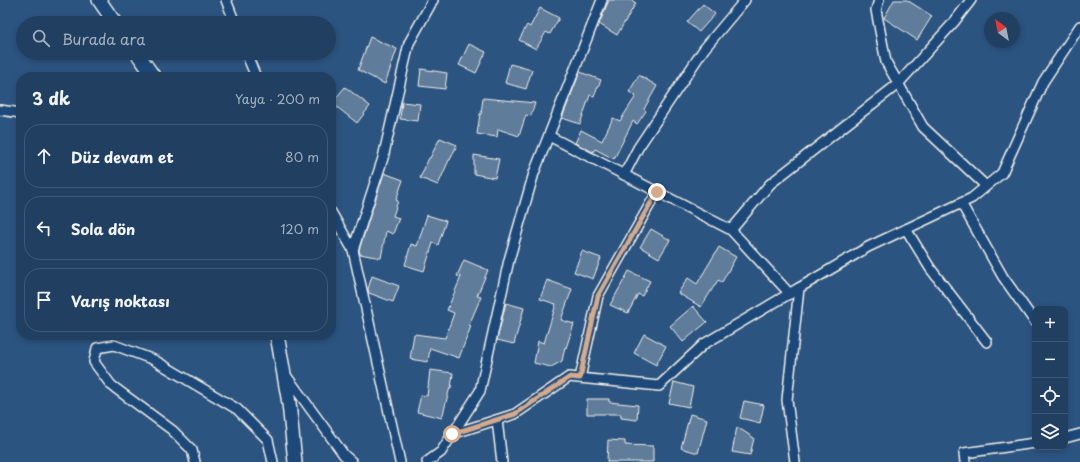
<!DOCTYPE html>
<html lang="tr">
<head>
<meta charset="utf-8">
<style>
  body { margin:0; font-family:"Playpen Sans",sans-serif; background:#294667; color:#f1f3f6 }
  .controls { position:absolute; right:12px; bottom:12px; display:grid; overflow:hidden; border-radius:8px; box-shadow:0 2px 6px #0003 }
  .controls button { width:36px; height:36px; display:grid; place-items:center; padding:0; border:0; border-bottom:1px solid #3e5876; background:#213f61; color:#f1f3f6; font:20px sans-serif }
  .compass { position:absolute; left:984px; top:12px; width:36px; height:36px; border-radius:50%; background:#213f61; box-shadow:0 2px 6px #0003; rotate:328deg }
  .stop { position:absolute; width:12px; height:12px; margin:-9px; border:3px solid #d6ab8b; border-radius:50%; background:#fff }
  .stop.end { background:#d6ab8b; border-color:#fff; box-shadow:0 1px 4px #0008 }
  .list { margin:0; padding:0; list-style:none }
  h2 { display:flex; justify-content:space-between; align-items:center; height:52px; margin:0; padding:0 16px; font-size:17px }
  h2 small { font-size:13px; font-weight:400; color:#a2afbd }
  .list li { display:grid; grid-template-columns:26px 1fr auto; gap:12px; align-items:center; box-sizing:border-box; height:64px; margin:0 8px 8px; padding:0 8px; border:1px solid #3e5876; border-radius:16px }
  .list b { display:block; font-size:15px; white-space:nowrap }
  .list em { font-size:13px; font-style:normal; color:#a2afbd }
  .icon { flex:none; width:22px; height:22px; fill:none; stroke:currentColor; stroke-width:2; stroke-linecap:round; stroke-linejoin:round }
  .map { position:relative; flex:none; width:1080px; height:462px; overflow:hidden }
  .search { position:absolute; background:#213f61; box-shadow:0 2px 6px #0003; left:16px; top:16px; width:320px; height:44px; display:flex; align-items:center; gap:10px; box-sizing:border-box; padding:0 14px; border-radius:22px; color:#a2afbd; font-size:15px }
  .panel { position:absolute; background:#213f61; box-shadow:0 2px 6px #0003; left:16px; top:72px; width:320px; height:268px; border-radius:16px }
  .map>svg:first-child { display:block }
</style>
</head>
<body>
<div class="map">
<svg width="1080" height="462" viewBox="0 0 1080 462">
  <rect width="100%" height="100%" fill="#2c5481"/>
  <filter id="ink" filterUnits="userSpaceOnUse"><feTurbulence type="fractalNoise" baseFrequency=".025" numOctaves="2"/><feDisplacementMap in="SourceGraphic" scale="8" xChannelSelector="R" yChannelSelector="G"/><feConvolveMatrix kernelMatrix="1 2 1 2 8 2 1 2 1" color-interpolation-filters="sRGB"/></filter>
  <g filter="url(#ink)">
    <!-- building -->
    <g fill="#5e7b9a" stroke="#f4f1e8">
      <path d="M609,0H631L636,3L617,35L599,24Z"/>
      <path d="M894,0H907L932,16L917,40L884,18Z"/>
      <path d="M703,4L715,14L699,32L687,22Z"/>
      <path d="M540,8L559,18L550,34L546,32L536,49L519,40L527,25L530,27Z"/>
      <path d="M370,37L397,49L385,84L358,70Z"/>
      <path d="M469,44L486,52L476,73L459,65Z"/>
      <path d="M510,64L532,70L526,89L505,83Z"/>
      <path d="M421,69L447,73L445,89L419,86Z"/>
      <path d="M580,72L601,80L594,96L590,95L580,124L562,118Z"/>
      <path d="M639,75L657,86L644,109L646,111L637,124L633,121L614,159L595,149L593,152L575,143L581,130L602,141L613,118L620,121L636,96L629,92Z"/>
      <path d="M345,87L370,106L357,123L332,103Z"/>
      <path d="M483,98L535,103L531,116L526,115L519,136L498,129L497,137L477,134L480,114H481Z"/>
      <path d="M402,102L420,104L418,121L400,119Z"/>
      <path d="M440,138L457,145L450,160H449L438,185L420,178L429,158H430Z"/>
      <path d="M474,155L499,159L495,178L474,174Z"/>
      <path d="M384,173L403,180L396,200L398,201L393,216L399,218L393,234L386,231L381,258L360,254L359,250Z"/>
      <path d="M427,215L446,221L438,245L433,243L424,271L405,265L411,244L417,246Z"/>
      <path d="M651,229L670,240L659,258L640,247Z"/>
      <path d="M719,247L736,257L722,282L718,280L701,307L678,293L688,278L697,284Z"/>
      <path d="M582,251L601,258L593,279L574,272Z"/>
      <path d="M464,260L488,270L477,296L481,297L469,325L471,326L459,358L430,348L428,362L410,359L414,334L445,338L454,313L447,310L461,277L457,276Z"/>
      <path d="M629,271L650,281L642,296L638,294L628,313L610,305Z"/>
      <path d="M372,276L399,286L393,302L369,293L368,289Z"/>
      <path d="M547,280L572,289L561,320L574,324L566,348L565,347L562,361L551,367L534,363L538,341L544,343L556,304L540,299Z"/>
      <path d="M506,303L524,308L514,344L497,340Z"/>
      <path d="M693,306L707,322L683,342L670,326Z"/>
      <path d="M644,334L666,346L656,365L634,353Z"/>
      <path d="M430,370L453,373L451,388L450,387L442,418L417,412L421,395L427,396Z"/>
      <path d="M674,382L693,387L689,407L669,403Z"/>
      <path d="M587,399H609V402L638,405L637,420L621,418V414H587Z"/>
      <path d="M744,401L764,405L760,423L740,418Z"/>
      <path d="M690,414L707,419L698,453L681,448Z"/>
      <path d="M737,427L754,438L750,455L732,452Z"/>
      <path d="M608,440L625,441V445L653,446V462H607Z"/>
    </g>
    <g fill="none" stroke-linecap="round" stroke-linejoin="round">
      <defs>
        <g id="street">
          <path d="M226,0L235,23"/>
          <path d="M879,0L876,10L886,62L923,127L986,186"/>
          <path d="M246,53L256,77"/>
          <path d="M0,110L21,113"/>
          <path d="M549,136L731,230L790,294"/>
          <path d="M624,175L638,148L704,49L745,0"/>
          <path d="M961,203L1003,277L1035,322"/>
          <path d="M331,212L353,250L400,462"/>
          <path d="M906,229L930,268L987,342"/>
          <path d="M731,230L770,184L898,84L954,22L971,0"/>
          <path d="M353,250L383,158L409,43L433,0"/>
          <path d="M285,374L344,455L352,462"/>
          <path d="M580,378L598,296L657,192"/>
          <path d="M497,420L502,462"/>
          <path d="M452,434L515,414L569,377L659,386L704,344L799,288"/>
          <path d="M1065,438L1080,434"/>
          <path d="M195,462L192,450L172,430L111,385L94,362L97,348L114,345L154,360L237,409L268,440L273,462"/>
          <path d="M427,462L441,452L480,391L509,260L534,173L602,0"/>
          <path d="M795,462L787,400L799,288L868,247L972,198L1002,173L1043,82L1080,26"/>
          <path d="M965,462L964,453L1035,443"/>
        </g>
        <g id="secondary">
          <path d="M99,0L115,23"/>
          <path d="M137,53L154,77"/>
          <path d="M277,335L289,403L295,462"/>
        </g>
      </defs>
      <!-- street casing -->
      <use href="#street" stroke="#f4f1e8" stroke-width="12"/>
      <!-- secondary casing -->
      <use href="#secondary" stroke="#f4f1e8" stroke-width="16"/>
      <!-- street -->
      <use href="#street" stroke="#1f4a7a" stroke-width="9"/>
      <!-- secondary -->
      <use href="#secondary" stroke="#1f4a7a" stroke-width="13"/>
    </g>
  </g>
  <g fill="none" stroke-linecap="round" stroke-linejoin="round" filter="url(#ink)">
    <!-- route -->
    <path stroke="#d6ab8b" stroke-width="5" d="M452,434L515,414L570,377L580,378L598,296L657,192"/>
  </g>
</svg>
<div class="controls">
<button>+</button>
<button>−</button>
<button><svg class="icon" aria-label="locate" viewBox="0 0 24 24"><circle cx="12" cy="12" r="6"/><path d="M12 2v4M12 18v4M2 12h4M18 12h4"/></svg></button>
<button><svg class="icon" aria-label="layers" viewBox="0 0 24 24"><path d="M12 4l9 5-9 5-9-5zM3 14l9 5 9-5"/></svg></button>
</div>
<svg class="compass" viewBox="-18 -18 36 36"><path d="M0-13l5 13h-10z" fill="#e53935"/><path d="M0 13l5-13h-10z" fill="#a2afbd"/></svg>
<div class="stop" style="left:452px;top:434px"></div>
<div class="stop end" style="left:657px;top:192px"></div>
<div class="search"><svg class="icon" aria-label="search" viewBox="0 0 24 24"><circle cx="10" cy="10" r="6"/><path d="M15 15l6 6"/></svg>Burada ara</div>
<section class="panel">
<h2>3 dk<small>Yaya · 200 m</small></h2>
<ul class="list">
<li><svg class="icon" aria-label="ahead" viewBox="0 0 24 24"><path d="M12 20V5M6 11l6-6 6 6"/></svg><div><b>Düz devam et</b></div><em>80 m</em></li>
<li><svg class="icon" aria-label="left" viewBox="0 0 24 24"><path d="M17 20v-9H6M10 6l-5 5 5 5"/></svg><div><b>Sola dön</b></div><em>120 m</em></li>
<li><svg class="icon" aria-label="arrive" viewBox="0 0 24 24"><path d="M6 21V4h12l-3 4 3 4H6"/></svg><div><b>Varış noktası</b></div></li>
</ul>
</section>
</div>
</body>
</html>
